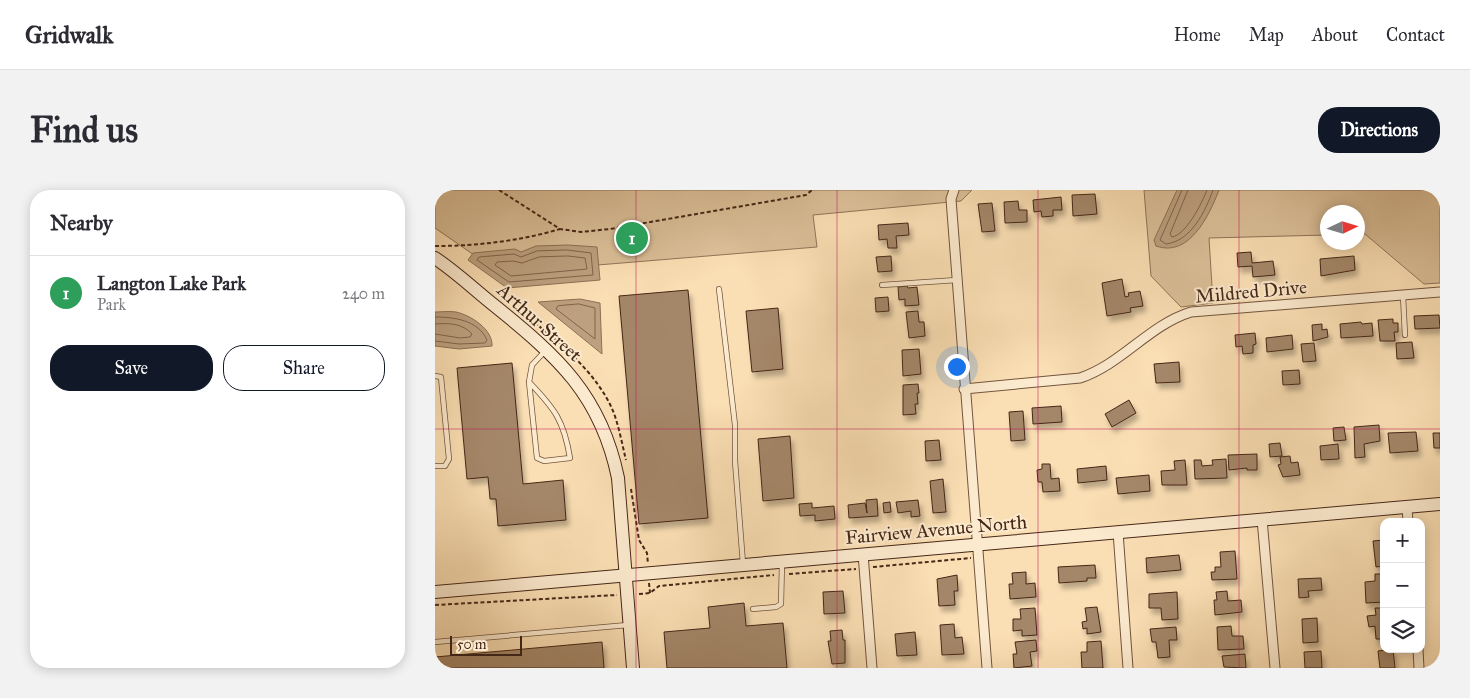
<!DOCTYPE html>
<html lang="en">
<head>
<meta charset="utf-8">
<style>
  body { margin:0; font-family:"IM FELL Great Primer",serif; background:#f2f2f3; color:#2b2b33 }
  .controls { position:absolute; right:15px; bottom:15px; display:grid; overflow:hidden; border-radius:10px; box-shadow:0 2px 12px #0003 }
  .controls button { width:45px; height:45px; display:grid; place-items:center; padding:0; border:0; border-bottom:1px solid #e1e1e2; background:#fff; color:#2b2b33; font:25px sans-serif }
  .compass { position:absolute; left:885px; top:15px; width:45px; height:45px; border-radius:50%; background:#fff; box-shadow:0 2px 12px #0003; rotate:86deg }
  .scale { position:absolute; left:15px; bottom:12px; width:72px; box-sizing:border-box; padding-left:5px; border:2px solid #452717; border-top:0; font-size:14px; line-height:18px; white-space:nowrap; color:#452717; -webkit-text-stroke:4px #fceace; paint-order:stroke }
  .you { position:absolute; left:521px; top:176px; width:18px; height:18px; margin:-12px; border:4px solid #fff; border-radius:50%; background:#1a73e8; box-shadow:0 0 0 8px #1a73e833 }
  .badge { display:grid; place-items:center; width:32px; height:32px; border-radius:50%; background:#111827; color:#fff; font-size:16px; font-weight:700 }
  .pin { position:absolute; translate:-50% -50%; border:2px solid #fff; box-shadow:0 1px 5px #0006 }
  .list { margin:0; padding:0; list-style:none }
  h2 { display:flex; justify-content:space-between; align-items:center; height:65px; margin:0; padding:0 20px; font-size:21px }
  h2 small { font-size:16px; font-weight:400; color:#7c7c81 }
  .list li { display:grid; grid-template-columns:32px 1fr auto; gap:15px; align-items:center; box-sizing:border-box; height:75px; padding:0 20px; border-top:1px solid #e1e1e2 }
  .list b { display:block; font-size:19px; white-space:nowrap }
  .list p { margin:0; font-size:16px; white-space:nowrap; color:#7c7c81 }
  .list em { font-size:16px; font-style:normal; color:#7c7c81 }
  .actions { display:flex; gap:10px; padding:15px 20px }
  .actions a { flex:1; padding:11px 0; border:1px solid #111827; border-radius:20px; text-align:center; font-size:18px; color:#111827 }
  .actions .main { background:#111827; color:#fff }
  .icon { flex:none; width:28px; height:28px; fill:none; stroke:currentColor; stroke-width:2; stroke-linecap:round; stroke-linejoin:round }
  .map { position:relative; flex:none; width:1005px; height:478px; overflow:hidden; border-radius:20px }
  header { display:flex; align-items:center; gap:30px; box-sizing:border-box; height:70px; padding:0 25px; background:#fff; border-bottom:1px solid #e1e1e2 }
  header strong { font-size:24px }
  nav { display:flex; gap:28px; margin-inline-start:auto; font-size:18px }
  .intro { display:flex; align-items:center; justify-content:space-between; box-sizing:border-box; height:120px; padding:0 30px }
  h1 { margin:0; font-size:35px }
  .button { padding:12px 22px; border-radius:20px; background:#111827; color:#fff; font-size:18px; font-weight:700 }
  main { display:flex; gap:30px; padding:0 30px }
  aside { flex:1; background:#fff; border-radius:20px; box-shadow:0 2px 12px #0003 }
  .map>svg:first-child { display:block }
</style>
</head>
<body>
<header>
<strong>Gridwalk</strong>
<nav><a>Home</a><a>Map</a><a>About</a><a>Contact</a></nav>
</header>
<div class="intro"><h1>Find us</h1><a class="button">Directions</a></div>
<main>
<aside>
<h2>Nearby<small></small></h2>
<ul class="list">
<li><span class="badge" style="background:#2e9e5b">1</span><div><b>Langton Lake Park</b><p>Park</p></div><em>240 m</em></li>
</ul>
<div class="actions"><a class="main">Save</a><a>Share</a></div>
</aside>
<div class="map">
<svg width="1005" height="478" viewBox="0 0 1005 478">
  <defs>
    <filter id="shadow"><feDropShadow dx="3" dy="5.5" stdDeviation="2.5" flood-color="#0004"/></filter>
  </defs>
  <rect width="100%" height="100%" fill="#fbdfb4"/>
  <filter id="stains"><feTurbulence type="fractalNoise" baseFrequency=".004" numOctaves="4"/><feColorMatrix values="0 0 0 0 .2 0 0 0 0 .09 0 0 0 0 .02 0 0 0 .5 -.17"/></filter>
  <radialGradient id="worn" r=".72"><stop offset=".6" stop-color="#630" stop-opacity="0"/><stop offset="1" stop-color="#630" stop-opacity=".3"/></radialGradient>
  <!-- green -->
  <g fill="#dcc099" stroke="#907458">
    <path d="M0,0H537L526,11L378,25L382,57L65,83L0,38Z"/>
    <path d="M709,0H1005V93L989,94L930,44H923L922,22H892V45L774,48L778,113L746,117L716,86Z"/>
  </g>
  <!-- water -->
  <g fill="#bda07f" stroke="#8d7055">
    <path d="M742,0H784C774,26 754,68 721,56L719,50Z"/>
    <path d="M133,55L162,57L165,90L72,98L33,70L38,63L80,59L86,62L101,56Z"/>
    <path d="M145,109L165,113L167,164L103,112Z"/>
    <path d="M0,122C6,122 14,121 21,122C35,125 58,139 57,156L24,159L0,156Z"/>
  </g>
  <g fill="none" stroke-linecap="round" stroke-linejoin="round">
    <!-- shore -->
    <g stroke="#81644b" stroke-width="1">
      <path d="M747,0L725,50L731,54C756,51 770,22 778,0"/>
      <path d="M753,0L735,44L737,47C751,45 767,13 772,0"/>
      <path d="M132,60L156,63L158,85L74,92L42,70L44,67L79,64L86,67L102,61Z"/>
      <path d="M133,66L150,68L152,79L76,86L60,75L62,72L78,71L87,73L104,67Z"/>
      <path d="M144,114L160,118V149L121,119L123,116Z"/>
      <path d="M0,127C19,127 43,130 52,150L50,153L24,154L0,151"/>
      <path d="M0,134C14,133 27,133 37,144L35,147L25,148L0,144"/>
    </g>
  </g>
  <!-- building -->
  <g fill="#a48769" stroke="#452717" filter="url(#shadow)">
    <path d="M660,4L662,24L638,26L637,5Z"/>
    <path d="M626,7L627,20H618V26L607,27L606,21L599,22L598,10Z"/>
    <path d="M583,11L584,20H592V32L570,33L569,12Z"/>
    <path d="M557,13L560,41L547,42L543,14Z"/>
    <path d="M473,33L474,45L461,46L462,58H453L452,49L444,50L443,35Z"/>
    <path d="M816,62L817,73L838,71L840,85L818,87L817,76L803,77L802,63Z"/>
    <path d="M456,66L457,81L443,82L441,67Z"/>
    <path d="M919,66L920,80L886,86L885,69Z"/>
    <path d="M687,89L690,107L694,106L693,103L705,101L708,116L695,118L696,122L672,126L667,93Z"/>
    <path d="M472,96L473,98L482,97L484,115L470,116V109L464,110L463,97Z"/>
    <path d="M253,100L273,328L204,334L184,106Z"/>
    <path d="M453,107L454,121L441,122L440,108Z"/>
    <path d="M343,118L348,179L317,182L311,121Z"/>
    <path d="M483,121L484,132H489L490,146L474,148L471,122Z"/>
    <path d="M1004,125L1005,138L980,139L979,126Z"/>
    <path d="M958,129V133H963V142H959L960,151H945L943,130Z"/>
    <path d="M926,132L927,134L937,133L938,146L906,148L905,134Z"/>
    <path d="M887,134V140L892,139L893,147L878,151L877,135Z"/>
    <path d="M820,143L821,154L818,155V163L808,164L807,156L801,157L800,145Z"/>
    <path d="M857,145L858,159L832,162L831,148Z"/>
    <path d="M977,152L979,168L962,169L961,153Z"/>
    <path d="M879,153L881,171L868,172L866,154Z"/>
    <path d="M484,159L486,184L468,186L467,160Z"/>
    <path d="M744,172L745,192L721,193L719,174Z"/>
    <path d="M77,173L88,294L128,290L131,330L63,336L61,309H55L53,287L32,289L22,178Z"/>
    <path d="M864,180L865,194L848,195L847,181Z"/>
    <path d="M483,194L484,203H482L483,214H480L481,224L468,225V195Z"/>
    <path d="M694,210L701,223L677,237L670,224Z"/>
    <path d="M626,216L627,232L598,234L597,218Z"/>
    <path d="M588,221L590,250L576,251L574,222Z"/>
    <path d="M944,235L945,251L929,254L930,267L920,268L919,237Z"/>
    <path d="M909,237L911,250L899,251L898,238Z"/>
    <path d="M981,242L983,261L955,263L953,243Z"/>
    <path d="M998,243H1005V258H999Z"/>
    <path d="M355,246L359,308L328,311L323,249Z"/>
    <path d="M504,250L506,270L491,271L490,251Z"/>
    <path d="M845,253L847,266L835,267L834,254Z"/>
    <path d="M903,254L904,269L886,270L885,256Z"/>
    <path d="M822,264V280H812V278L794,280L793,265Z"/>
    <path d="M855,266L856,273L863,272L865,285L848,287L843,275L846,274L845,267Z"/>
    <path d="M791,269L792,288L760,289L759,270H766L767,276L778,275L777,270Z"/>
    <path d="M750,270L752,295H727L726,281L740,280L739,271Z"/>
    <path d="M607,274H615L616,289L624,288L625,301L608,302L607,292H603L602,280L607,279Z"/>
    <path d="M671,276L672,290L643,293L642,279Z"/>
    <path d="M714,285L715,301L683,304L681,288Z"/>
    <path d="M508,289L511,322L498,323L495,291Z"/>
    <path d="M442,309L443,326L414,328L413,315L430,313L432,323L431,310Z"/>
    <path d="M483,310L485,326L476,327V321L463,323L461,312Z"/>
    <path d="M455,312L456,322L449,323L448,313Z"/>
    <path d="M377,313V318L399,316L400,329L380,331V325L365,326L364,314Z"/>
    <path d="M949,350V376L941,377L938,351Z"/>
    <path d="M800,361L802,389L777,390L776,382H780V377H786L785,362Z"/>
    <path d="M744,365L746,380L712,383L711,368Z"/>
    <path d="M660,375L661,388H652V391L624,393L623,377Z"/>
    <path d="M591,382V394L600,393L601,407L575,409L574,394H578L577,383Z"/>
    <path d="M940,384H949V412L931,413L930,392L940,391Z"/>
    <path d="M522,385L523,401H519L520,415L504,416L502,389Z"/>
    <path d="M886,388L887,400L873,401L874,407L864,408L863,389Z"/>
    <path d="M408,401L410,423L389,424L388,402Z"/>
    <path d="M792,401L793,411L806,410L807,422L780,425L779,410H782L781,402Z"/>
    <path d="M742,402L743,429L727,430L726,418H714V404Z"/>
    <path d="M309,413L311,436L348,433L352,478H232L229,442L275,438L273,417Z"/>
    <path d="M662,417L666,442L652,444V438L648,439L647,432L652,431L650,418Z"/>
    <path d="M600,418L602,445L587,446V440L578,441V429H586L585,419Z"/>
    <path d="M940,418H949V449H941L940,436L934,437L932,426L941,425Z"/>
    <path d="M882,428L883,452L868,453L867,429Z"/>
    <path d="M519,434L520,448L527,447L529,464L507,465L505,435Z"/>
    <path d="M796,436L797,446H808L809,459L783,460L782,437Z"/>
    <path d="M741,437L742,450H734L735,467L723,468L721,452H717L715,439Z"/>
    <path d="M407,440L408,450H410V473L397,474L393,451H396L395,441Z"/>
    <path d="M480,442L482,465L462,466L460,444Z"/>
    <path d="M601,450L602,461L595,462L597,476L579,478L578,464H582L580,452Z"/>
    <path d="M666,451L668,478H647L646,462H652V452Z"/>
    <path d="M167,452L169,478H0V467Z"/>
    <path d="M958,459L960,478H945L943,461Z"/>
    <path d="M886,461L887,478H870L869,462Z"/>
    <path d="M810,464L811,478L789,477L787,466Z"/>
  </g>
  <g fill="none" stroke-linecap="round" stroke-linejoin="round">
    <defs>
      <g id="lane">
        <path d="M447,95L522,90"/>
        <path d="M284,99L300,235V271L308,374"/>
        <path d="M968,106L970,145"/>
        <path d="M0,186L6,187L14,269L10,276H0"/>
        <path d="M94,192C120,219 129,231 135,268L109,271L102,268L94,192L97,175L111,160"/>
        <path d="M318,419L341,417L346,414L347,373"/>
        <path d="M0,452L193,435"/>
      </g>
      <g id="street">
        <path d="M519,0L516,9L552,478"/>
        <path d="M529,199L645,188C687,174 714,135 756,122L1005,102"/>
        <path d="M972,317L973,332"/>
        <path d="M827,329L840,478"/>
        <path d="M683,342L693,478"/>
        <path d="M428,364L437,478"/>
        <path d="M983,459L984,478"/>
      </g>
      <g id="secondary">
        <path d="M0,68C21,82 40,100 60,116C123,167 166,205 183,288L198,478"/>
        <path d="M0,402L1005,314"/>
      </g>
    </defs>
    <!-- lane casing -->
    <use href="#lane" stroke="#72553e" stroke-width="6"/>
    <!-- street casing -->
    <use href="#street" stroke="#72553e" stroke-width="11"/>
    <!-- secondary casing -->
    <use href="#secondary" stroke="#452717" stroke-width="14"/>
    <!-- path -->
    <g stroke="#452717" stroke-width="2" stroke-dasharray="4 2.5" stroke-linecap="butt">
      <path d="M64,0L125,39L146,42L175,39L371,5L377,0"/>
      <path d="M0,56C42,56 85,51 125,39"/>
      <path d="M89,125C121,148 163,184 178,221C184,236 187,254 191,270"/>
      <path d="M196,299L204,350L212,363L213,374"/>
      <path d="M438,377L536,368"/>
      <path d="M354,384L421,379"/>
      <path d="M214,393L215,403"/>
      <path d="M204,404L215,403L224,396L339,385"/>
      <path d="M0,415L182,405"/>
    </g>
    <!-- lane -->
    <use href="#lane" stroke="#fceace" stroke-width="4.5"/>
    <!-- street -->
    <use href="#street" stroke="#fceace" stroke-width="9"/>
    <!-- secondary -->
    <use href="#secondary" stroke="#fceace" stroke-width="12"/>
  </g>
  <!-- grid -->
  <path fill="none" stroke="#c2185b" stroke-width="1" stroke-opacity="0.55" d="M201,0V478M402,0V478M603,0V478M804,0V478M0,239H1005"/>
  <g text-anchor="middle" stroke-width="4" stroke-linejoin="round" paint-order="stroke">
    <!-- street labels -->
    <g font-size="19" fill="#452717" stroke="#fceace">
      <text transform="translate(816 101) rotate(-5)" y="7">Mildred Drive</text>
      <text transform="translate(105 132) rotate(42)" y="7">Arthur Street</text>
      <text transform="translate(501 339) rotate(-5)" y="7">Fairview Avenue North</text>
    </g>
  </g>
  <rect width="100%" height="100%" filter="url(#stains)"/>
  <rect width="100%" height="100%" fill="url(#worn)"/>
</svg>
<div class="controls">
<button>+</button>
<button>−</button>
<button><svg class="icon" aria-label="layers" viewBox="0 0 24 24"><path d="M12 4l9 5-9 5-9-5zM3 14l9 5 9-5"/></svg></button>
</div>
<svg class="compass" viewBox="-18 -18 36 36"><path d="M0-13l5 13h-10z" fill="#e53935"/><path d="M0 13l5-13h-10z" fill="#7c7c81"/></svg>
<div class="scale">50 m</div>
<div class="you"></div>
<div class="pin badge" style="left:197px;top:48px;background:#2e9e5b">1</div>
</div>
</main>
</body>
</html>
